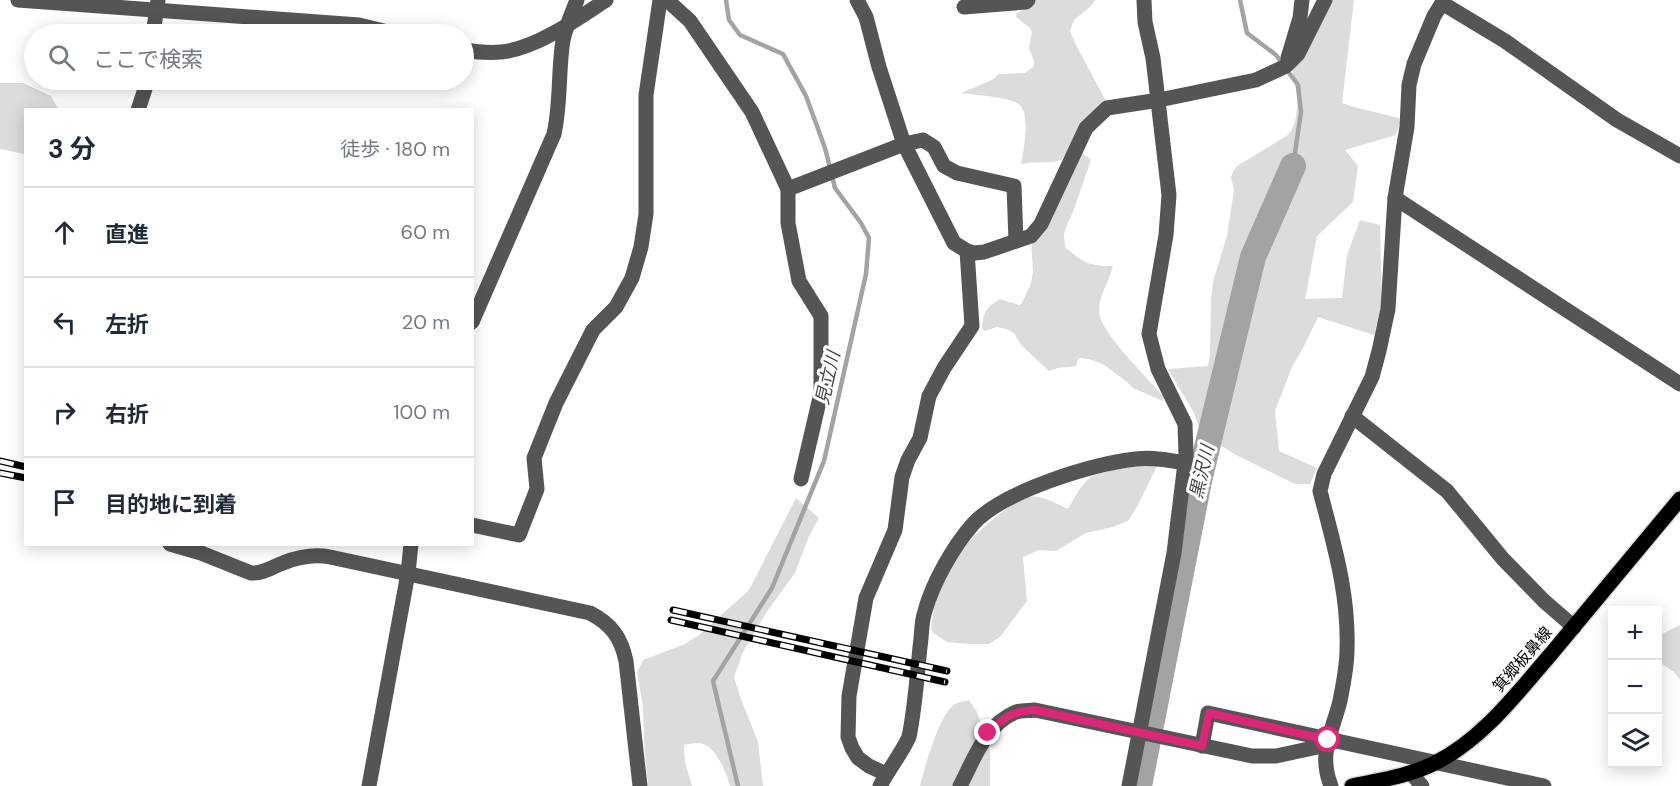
<!DOCTYPE html>
<html lang="ja">
<head>
<meta charset="utf-8">
<style>
  body { margin:0; font-family:"DM Sans","Noto Sans JP",sans-serif; background:#f6f6f7; color:#1f2937 }
  .controls { position:absolute; right:18px; bottom:18px; display:grid; overflow:hidden; border-radius:0px; box-shadow:0 3px 15px #0003 }
  .controls button { width:54px; height:54px; display:grid; place-items:center; padding:0; border:0; border-bottom:2px solid #e0e1e3; background:#fff; color:#1f2937; font:30px sans-serif }
  .stop { position:absolute; width:18px; height:18px; margin:-14px; border:4px solid #db2777; border-radius:50%; background:#fff }
  .stop.end { background:#db2777; border-color:#fff; box-shadow:0 2px 6px #0008 }
  .list { margin:0; padding:0; list-style:none }
  h2 { display:flex; justify-content:space-between; align-items:center; height:78px; margin:0; padding:0 24px; font-size:26px }
  h2 small { font-size:20px; font-weight:400; color:#747a83 }
  .list li { display:grid; grid-template-columns:39px 1fr auto; gap:18px; align-items:center; box-sizing:border-box; height:90px; padding:0 24px; border-top:2px solid #e0e1e3 }
  .list b { display:block; font-size:22px; white-space:nowrap }
  .list em { font-size:20px; font-style:normal; color:#747a83 }
  .icon { flex:none; width:33px; height:33px; fill:none; stroke:currentColor; stroke-width:2; stroke-linecap:round; stroke-linejoin:round }
  .map { position:relative; flex:none; width:1680px; height:786px; overflow:hidden }
  .search { position:absolute; background:#fff; box-shadow:0 3px 15px #0003; left:24px; top:24px; width:450px; height:66px; display:flex; align-items:center; gap:15px; box-sizing:border-box; padding:0 21px; border-radius:33px; color:#747a83; font-size:22px }
  .panel { position:absolute; background:#fff; box-shadow:0 3px 15px #0003; left:24px; top:108px; width:450px; height:438px; border-radius:0px }
  .map>svg:first-child { display:block }
</style>
</head>
<body>
<div class="map">
<svg width="1680" height="786" viewBox="0 0 1680 786">
  <rect width="100%" height="100%" fill="#fff"/>
  <!-- green -->
  <g fill="#dcdcdc">
    <path d="M1034,0H1095L1091,6L1074,20L1070,31L1076,45L1107,103L1061,160C1048,164 1034,161 1021,164C1024,150 1030,115 1020,105C1012,97 973,95 961,93L992,80L999,74L1025,73L1032,68L1034,65V61L1029,48L1032,32L1030,28L1016,17L1017,13L1031,5Z"/>
    <path d="M1332,0H1354L1342,103L1354,107L1399,118L1400,123L1396,135L1345,150L1358,166L1353,202L1317,236L1305,299L1342,298L1347,255L1360,220L1380,225L1382,304L1374,335L1318,317L1304,346L1292,367L1275,411L1279,451L1317,468L1310,484H1295L1236,455L1202,434L1193,411L1168,369L1208,366L1210,354L1211,300L1213,282L1227,236L1234,190L1231,177L1233,172L1237,166L1288,135C1298,124 1298,104 1296,90C1295,84 1292,77 1293,71C1293,63 1326,11 1332,0Z"/>
    <path d="M0,83H23L51,96L58,109L26,110V153L24,154L0,149Z"/>
    <path d="M1080,151L1091,160L1073,212L1066,227L1064,235L1065,247C1084,263 1088,266 1113,266C1109,282 1099,295 1099,311C1099,332 1150,380 1164,397L1163,401L1133,388L1127,382L1103,364L1089,359L1079,358L1077,361L1076,366L1058,368L1049,371L1021,345L1014,333L1006,329L997,327L985,331L982,329C982,314 987,306 1000,299L1019,305L1022,303L1031,283L1033,271L1031,240Z"/>
    <path d="M1158,464L1138,505L1128,521L1113,527L1086,533L1056,551L1039,550L1023,557L1027,601L1000,637L989,644H969L947,642L932,632C930,624 933,617 934,609C942,569 969,537 1001,513C1009,507 1018,499 1028,497C1041,494 1057,504 1068,509C1074,499 1080,485 1090,478C1103,469 1141,466 1158,464Z"/>
    <path d="M796,498L819,518L809,536L795,573L766,613L743,652L734,677L740,696L758,742L763,786H730C726,772 716,745 699,743C694,743 688,744 684,745L685,762L692,786H648L644,741L643,706L637,672L643,660L685,644L699,635L749,590Z"/>
    <path d="M1680,625V680L1674,672L1658,661V636Z"/>
    <path d="M969,700L977,712L990,751V786H920C925,767 939,714 955,704C959,702 965,701 969,700Z"/>
  </g>
  <g fill="none" stroke-linecap="round" stroke-linejoin="round">
    <!-- stream -->
    <g stroke="#a3a3a3" stroke-width="4.5">
      <path d="M726,0L729,20L740,35L783,54L806,96L825,148L835,188L861,223L869,238L866,274L824,461L772,588L713,681L738,786"/>
      <path d="M1240,0L1247,33L1276,55L1298,85L1301,112L1293,166"/>
    </g>
    <!-- river -->
    <path stroke="#a3a3a3" stroke-width="26" d="M1139,786L1199,481L1253,257L1293,166"/>
    <defs>
      <path id="major" d="M1352,786C1380,780 1409,776 1435,763C1483,739 1517,693 1551,654C1594,603 1637,551 1680,499"/>
    </defs>
    <!-- major casing -->
    <use href="#major" stroke="#dbdbdb" stroke-width="18"/>
    <!-- minor -->
    <g stroke="#555" stroke-width="15">
      <path d="M18,0L359,25L396,34"/>
      <path d="M667,0L690,21L752,112L788,189V223L799,281L821,316V393L801,479"/>
      <path d="M857,0L866,17L879,67L904,144L954,243L967,251L974,253L984,252L1031,236L1041,224L1086,128L1107,108L1159,100L1256,80L1286,66L1298,54L1325,0"/>
      <path d="M1442,3L1505,41L1617,120L1680,156"/>
      <path d="M964,7L1026,2L1028,0"/>
      <path d="M153,34L158,0"/>
      <path d="M464,50C476,52 489,53 501,52C535,49 578,19 606,0"/>
      <path d="M1288,58L1300,18L1302,0"/>
      <path d="M138,110L148,80"/>
      <path d="M788,189L904,144L923,140L934,147L944,166L957,173L1014,186L1016,241"/>
      <path d="M1395,198L1680,384"/>
      <path d="M472,322L554,134C561,103 558,71 563,40C566,26 572,13 577,0"/>
      <path d="M1352,416L1447,491L1503,559L1544,601L1574,627"/>
      <path d="M472,525L519,535L537,489L534,458L556,403L593,330L616,307L632,278L641,247L646,214V95L660,0"/>
      <path d="M170,544L201,553L251,573C263,574 272,567 283,563C298,557 314,554 330,557L590,613C611,624 621,637 626,661L640,786"/>
      <path d="M1202,746L1208,713L1544,786"/>
      <path d="M1411,773L1422,786"/>
      <path d="M886,774L869,766L858,758L852,748L848,737L849,696L866,598L895,530L902,477L908,460L920,438L929,396L944,368L972,326L967,251"/>
      <path d="M369,786L408,573L411,544"/>
      <path d="M880,786C889,769 901,754 909,737C915,708 917,677 920,647C922,635 921,622 925,611C933,582 953,547 973,524C1003,491 1092,464 1136,459C1152,457 1169,460 1185,463"/>
      <path d="M960,786C974,759 986,724 1016,712C1022,710 1029,711 1035,710L1252,756H1276L1327,745"/>
      <path d="M1129,786L1174,553L1186,455L1185,424L1158,369L1149,334L1166,235L1169,195L1153,58L1145,22L1144,0"/>
      <path d="M1331,786C1318,753 1332,733 1340,701C1343,685 1347,667 1347,650C1349,594 1334,545 1320,491L1324,474L1372,377L1379,351L1388,309L1395,198L1407,127L1409,85L1414,64L1434,16L1444,0"/>
    </g>
    <!-- major -->
    <use href="#major" stroke="#000" stroke-width="15"/>
    <defs>
      <g id="rail">
        <path d="M0,461L26,467"/>
        <path d="M0,473L26,478"/>
        <path d="M673,610L947,671"/>
        <path d="M671,620L945,682"/>
      </g>
    </defs>
    <!-- rail casing -->
    <use href="#rail" stroke="#000" stroke-width="7"/>
    <!-- rail -->
    <use href="#rail" stroke="#fff" stroke-width="4.5" stroke-dasharray="14" stroke-linecap="butt"/>
  </g>
  <g fill="none" stroke-linecap="round" stroke-linejoin="round">
    <!-- route -->
    <path stroke="#db2777" stroke-width="8" d="M988,733C1005,717 1011,711 1035,710L1202,746L1209,713L1328,740"/>
  </g>
  <g text-anchor="middle" stroke-width="6" stroke-linejoin="round" paint-order="stroke">
    <!-- street labels -->
    <g font-size="16" fill="#000" stroke="#fff">
      <text transform="translate(1522 659) rotate(-49)" y="6">箕郷板鼻線</text>
    </g>
    <!-- water labels -->
    <g font-size="18" font-style="italic" fill="#444" stroke="#fff">
      <text transform="translate(828 378) rotate(-77)" y="6">見立川</text>
      <text transform="translate(1202 472) rotate(-77)" y="6">黒沢川</text>
    </g>
  </g>
</svg>
<div class="controls">
<button>+</button>
<button>−</button>
<button><svg class="icon" aria-label="layers" viewBox="0 0 24 24"><path d="M12 4l9 5-9 5-9-5zM3 14l9 5 9-5"/></svg></button>
</div>
<div class="stop" style="left:1328px;top:740px"></div>
<div class="stop end" style="left:988px;top:733px"></div>
<div class="search"><svg class="icon" aria-label="search" viewBox="0 0 24 24"><circle cx="10" cy="10" r="6"/><path d="M15 15l6 6"/></svg>ここで検索</div>
<section class="panel">
<h2>3 分<small>徒歩 · 180 m</small></h2>
<ul class="list">
<li><svg class="icon" aria-label="ahead" viewBox="0 0 24 24"><path d="M12 20V5M6 11l6-6 6 6"/></svg><div><b>直進</b></div><em>60 m</em></li>
<li><svg class="icon" aria-label="left" viewBox="0 0 24 24"><path d="M17 20v-9H6M10 6l-5 5 5 5"/></svg><div><b>左折</b></div><em>20 m</em></li>
<li><svg class="icon" aria-label="right" viewBox="0 0 24 24"><path d="M7 20v-9h11M14 6l5 5-5 5"/></svg><div><b>右折</b></div><em>100 m</em></li>
<li><svg class="icon" aria-label="arrive" viewBox="0 0 24 24"><path d="M6 21V4h12l-3 4 3 4H6"/></svg><div><b>目的地に到着</b></div></li>
</ul>
</section>
</div>
</body>
</html>
